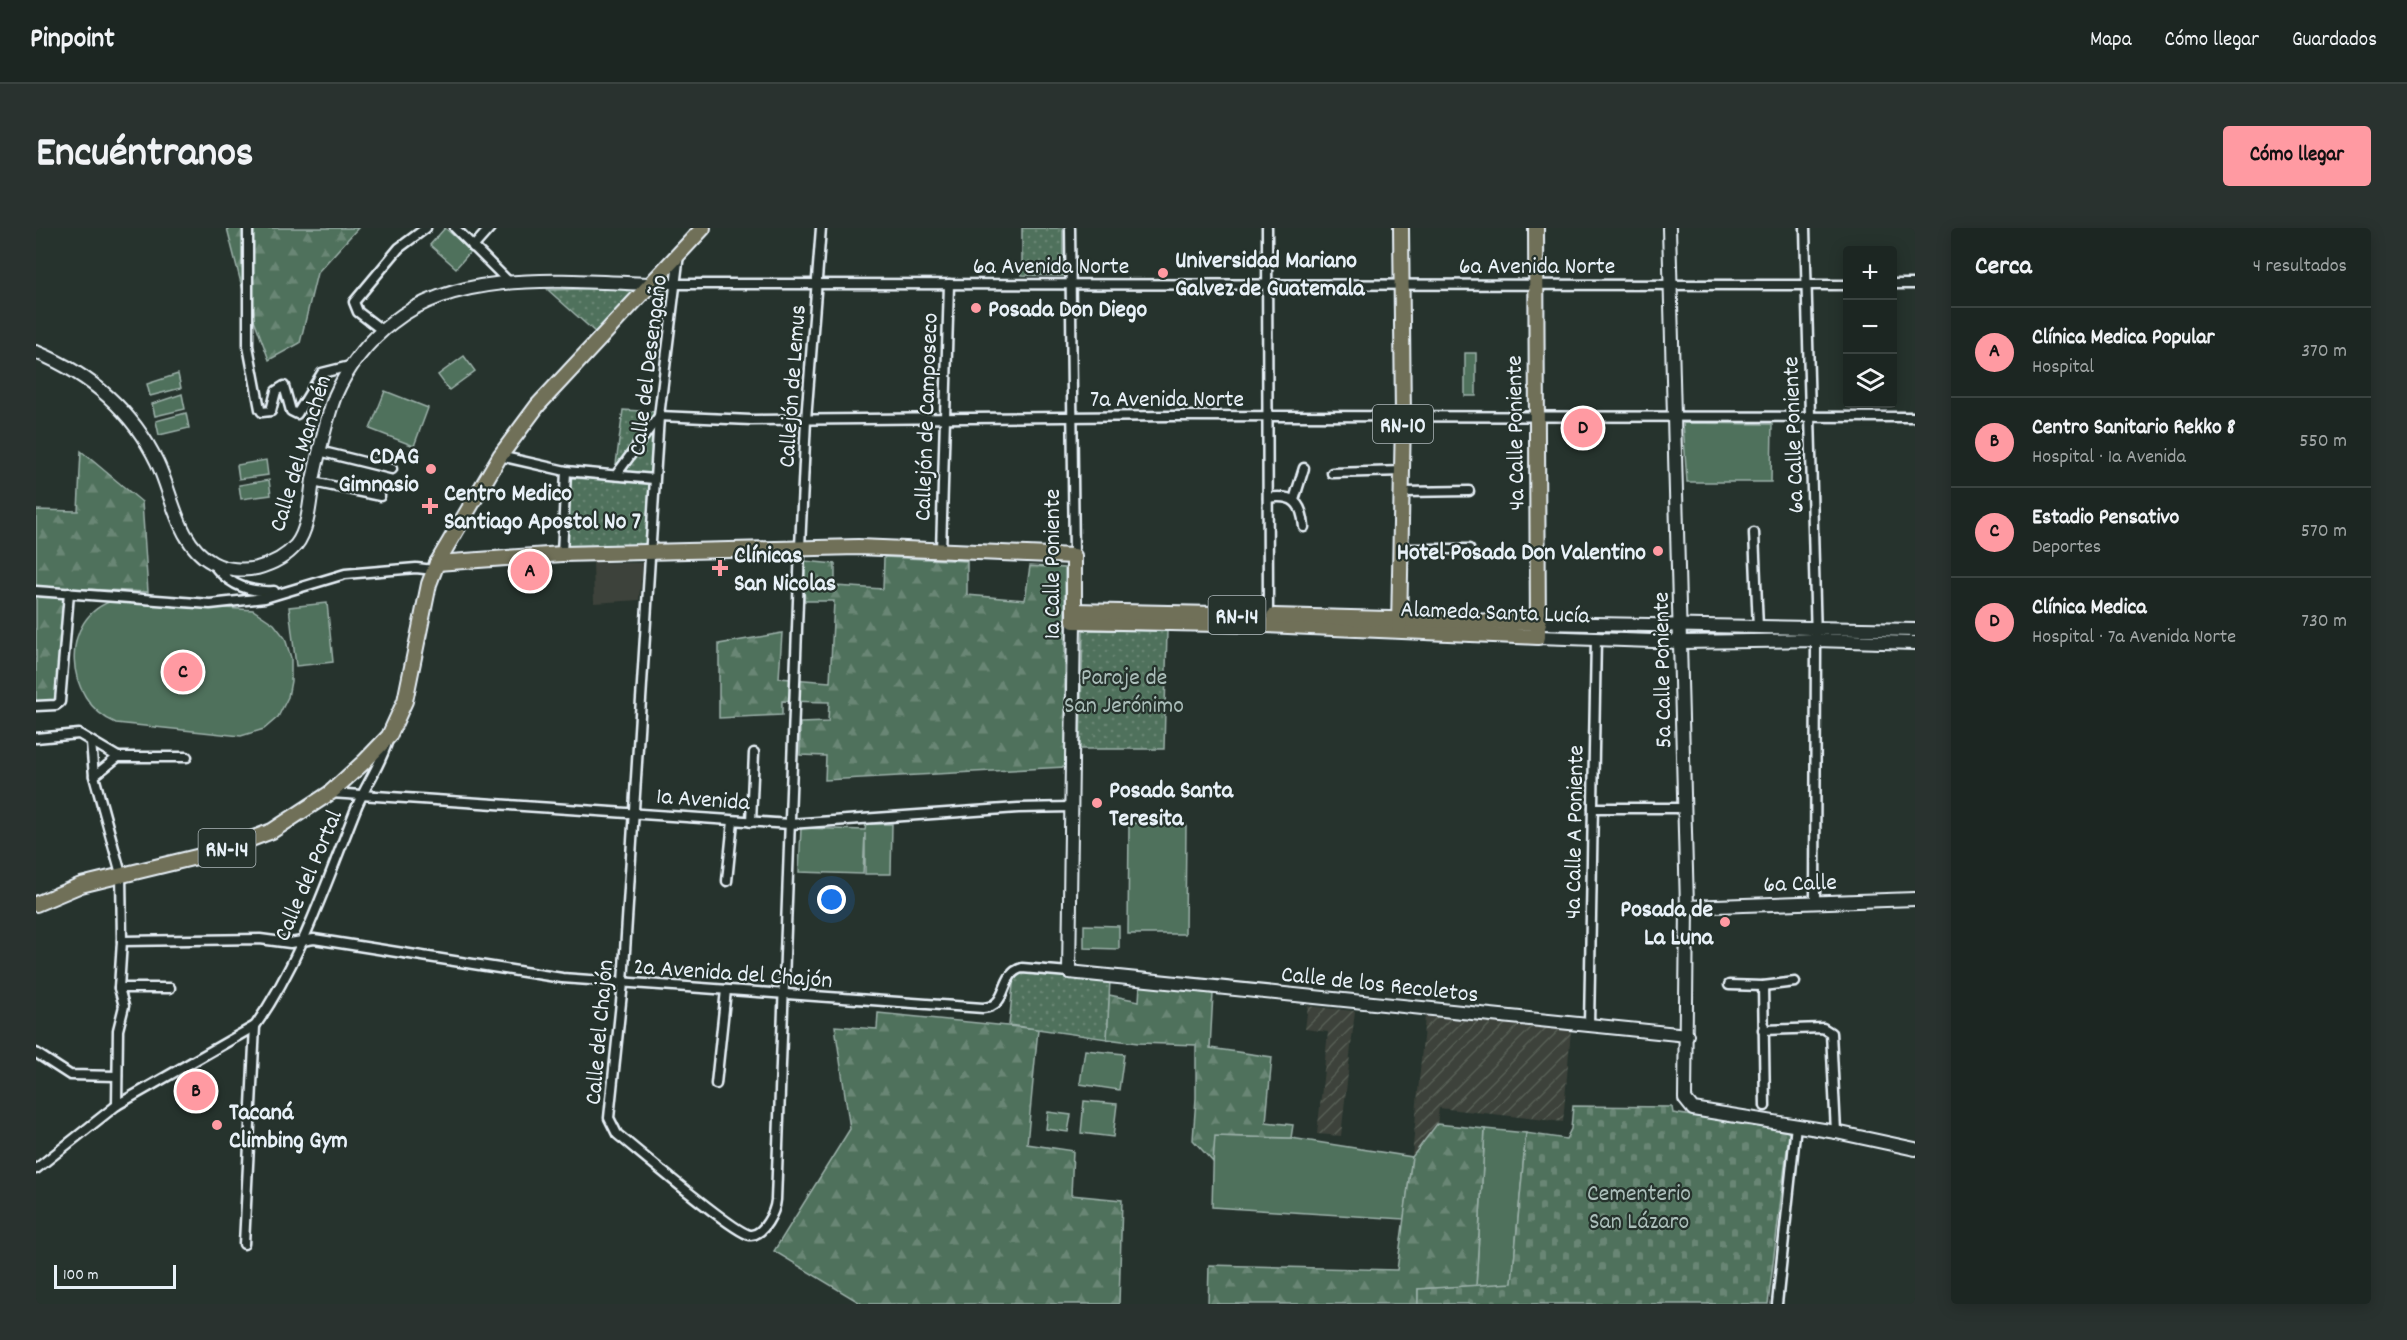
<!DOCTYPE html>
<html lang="es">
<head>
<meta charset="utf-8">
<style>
  body { margin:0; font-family:Dekko,sans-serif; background:#29322f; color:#f1f3f6 }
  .controls { position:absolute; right:18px; top:18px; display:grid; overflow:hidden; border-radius:6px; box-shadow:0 3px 15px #0003 }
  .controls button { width:54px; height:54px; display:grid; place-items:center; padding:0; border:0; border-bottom:2px solid #3a4340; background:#1c2622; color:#f1f3f6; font:30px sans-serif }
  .scale { position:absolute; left:18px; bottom:15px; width:122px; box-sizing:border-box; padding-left:6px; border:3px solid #e8f1f8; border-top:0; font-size:16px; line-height:21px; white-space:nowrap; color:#e8f1f8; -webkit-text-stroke:4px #26332d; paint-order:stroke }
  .you { position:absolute; left:796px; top:672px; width:21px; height:21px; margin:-15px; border:4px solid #fff; border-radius:50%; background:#1a73e8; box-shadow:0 0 0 9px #1a73e833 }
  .badge { display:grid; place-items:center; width:39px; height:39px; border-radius:50%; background:#ff9aa2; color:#111; font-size:20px; font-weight:700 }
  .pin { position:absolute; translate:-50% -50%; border:3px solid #fff; box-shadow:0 2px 6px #0006 }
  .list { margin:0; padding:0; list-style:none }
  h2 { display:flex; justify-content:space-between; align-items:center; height:78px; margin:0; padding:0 24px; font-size:26px }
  h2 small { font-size:20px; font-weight:400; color:#a0a5a5 }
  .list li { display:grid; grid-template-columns:39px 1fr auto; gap:18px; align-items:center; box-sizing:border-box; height:90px; padding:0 24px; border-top:2px solid #3a4340 }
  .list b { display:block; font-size:22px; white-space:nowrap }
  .list p { margin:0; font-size:20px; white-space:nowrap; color:#a0a5a5 }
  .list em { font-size:20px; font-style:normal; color:#a0a5a5 }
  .icon { flex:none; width:33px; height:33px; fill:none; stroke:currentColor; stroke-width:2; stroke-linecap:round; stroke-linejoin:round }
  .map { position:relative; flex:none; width:1879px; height:1076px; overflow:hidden; border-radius:6px }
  header { display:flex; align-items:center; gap:36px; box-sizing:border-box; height:84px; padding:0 30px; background:#1c2622; border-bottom:2px solid #3a4340 }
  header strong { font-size:28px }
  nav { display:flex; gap:33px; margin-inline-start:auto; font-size:21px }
  .intro { display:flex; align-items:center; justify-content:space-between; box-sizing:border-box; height:144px; padding:0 36px }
  h1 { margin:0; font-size:42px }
  .button { padding:15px 27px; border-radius:6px; background:#ff9aa2; color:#111; font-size:21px; font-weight:700 }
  main { display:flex; gap:36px; padding:0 36px }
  aside { flex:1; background:#1c2622; border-radius:6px; box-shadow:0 3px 15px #0003 }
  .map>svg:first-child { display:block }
</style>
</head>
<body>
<header>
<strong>Pinpoint</strong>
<nav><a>Mapa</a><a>Cómo llegar</a><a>Guardados</a></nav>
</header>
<div class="intro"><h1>Encuéntranos</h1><a class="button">Cómo llegar</a></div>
<main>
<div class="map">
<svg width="1879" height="1076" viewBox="0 0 1879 1076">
  <defs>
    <pattern id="industrial-furrows" width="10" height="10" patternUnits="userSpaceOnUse" patternTransform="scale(1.5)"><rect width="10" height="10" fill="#3c423a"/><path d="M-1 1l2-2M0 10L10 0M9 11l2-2" fill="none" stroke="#585e57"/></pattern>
    <pattern id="forest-firs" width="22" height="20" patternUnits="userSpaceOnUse" patternTransform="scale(1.5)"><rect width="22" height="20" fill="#50715c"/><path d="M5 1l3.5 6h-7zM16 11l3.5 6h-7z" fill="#698674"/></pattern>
    <pattern id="cemetery-stones" width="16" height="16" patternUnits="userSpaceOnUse" patternTransform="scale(1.5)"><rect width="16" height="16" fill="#50715c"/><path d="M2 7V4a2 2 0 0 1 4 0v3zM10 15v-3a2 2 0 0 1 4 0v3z" fill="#698674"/></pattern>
    <pattern id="park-dots" width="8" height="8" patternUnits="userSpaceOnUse" patternTransform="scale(1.5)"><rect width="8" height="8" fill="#50715c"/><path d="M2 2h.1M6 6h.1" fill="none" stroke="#698674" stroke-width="1.8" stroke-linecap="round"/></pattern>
  </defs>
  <rect width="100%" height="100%" fill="#26332d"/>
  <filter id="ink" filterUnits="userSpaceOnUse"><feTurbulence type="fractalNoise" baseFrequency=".0167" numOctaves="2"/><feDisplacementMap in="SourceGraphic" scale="12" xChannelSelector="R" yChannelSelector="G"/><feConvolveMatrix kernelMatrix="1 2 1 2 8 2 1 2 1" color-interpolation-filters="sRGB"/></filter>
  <g filter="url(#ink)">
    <!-- built -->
    <path fill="#3c423a" d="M557,334L607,335L603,372L558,375Z"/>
    <!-- industrial -->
    <g fill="url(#industrial-furrows)">
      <path d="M1272,778L1319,783L1305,908L1281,906L1292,804L1269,801Z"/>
      <path d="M1389,788L1535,802L1527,894L1403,880L1401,896L1376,929Z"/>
    </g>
    <!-- green -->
    <g fill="#50715c" stroke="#9cb1aa" stroke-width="1.5">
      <path d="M409,0L435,23L420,40L394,17Z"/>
      <rect x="1429" y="125" width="11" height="43"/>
      <path d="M428,128L439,143L413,162L402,147Z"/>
      <path d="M142,146L145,160L114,168L111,156Z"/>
      <path d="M349,163L392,180L378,218L334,201Z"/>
      <path d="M146,166L149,181L119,188L116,176Z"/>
      <path d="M150,185L153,200L123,207L120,193Z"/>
      <path d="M1647,195L1736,196L1735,254H1651Z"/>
      <path d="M230,232L232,247L203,251L201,237Z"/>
      <path d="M233,252L235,267L205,271L203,257Z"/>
      <path d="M79,372L217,382L238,396L249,410L255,430V453L252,469L242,489L228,501L205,508L80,495C27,473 22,388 79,372Z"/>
      <path d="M291,375L297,434L260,438L253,379Z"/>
      <path d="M1093,595L1150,597L1149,706H1092Z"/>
      <path d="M830,596H856L855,646H829V605L827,646L763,644L765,600L829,602Z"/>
      <path d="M1048,697L1083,698V721L1048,720Z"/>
      <path d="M1049,822L1088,826L1083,862L1044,856Z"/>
      <path d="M1048,873L1081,876L1077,909L1045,905Z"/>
      <path d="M1012,884L1035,887L1032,904L1010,901Z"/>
      <path d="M1449,901L1490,905L1476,1056L1440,1058Z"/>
      <path d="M1178,908L1255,910L1376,929L1368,991L1176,979Z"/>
    </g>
    <!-- forest -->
    <g fill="url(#forest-firs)" stroke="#9cb1aa" stroke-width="1.5">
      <path d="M191,0H322L281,45L264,115L233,132L206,59Z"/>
      <path d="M45,223L106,274L112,364L28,360L20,472L17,475H0V282L42,283Z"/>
      <path d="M848,329L931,333V367L989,372L994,338L1029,340V539L789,552L790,528L764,527V495L792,494L793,474L746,473V487L683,490V416L746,405L743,450L794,454L798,373H768L769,333L799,336V358L847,361Z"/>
      <path d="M1104,757L1177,766L1174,820L1236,829L1230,894L1257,897L1255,910L1179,908L1177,934L1157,912L1160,870V817L1102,815L1071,811L1073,767L1103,773Z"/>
      <path d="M842,785L1002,801L991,916L1037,923L1035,967L1086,972L1083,1076H826L738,1023L814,901L799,798L841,801Z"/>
      <path d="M1401,896L1449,901L1440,1058L1382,1061V1076H1172L1173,1037L1361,1042L1376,929Z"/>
    </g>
    <!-- cemetery -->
    <path fill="url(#cemetery-stones)" stroke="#9cb1aa" stroke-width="1.5" d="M1537,878L1636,879L1637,885L1749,902L1753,905L1732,1076H1382V1061L1476,1055L1490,905L1530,911L1535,901Z"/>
    <!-- park -->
    <g fill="url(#park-dots)" stroke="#9cb1aa" stroke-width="1.5">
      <path d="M986,0H1027V48L986,47Z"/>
      <path d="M606,59L559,104L512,62Z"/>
      <path d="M587,182L623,184L579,244Z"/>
      <path d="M620,196L614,248L585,246Z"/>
      <path d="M533,250L613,253L611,320L530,323Z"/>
      <path d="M1047,402L1131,403L1128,521H1044Z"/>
      <path d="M985,743L1074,752L1071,811L973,797L978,747Z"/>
    </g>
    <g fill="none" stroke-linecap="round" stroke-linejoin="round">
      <defs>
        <g id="street">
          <path d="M212,0V118L224,181L226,184L235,183L240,163L248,158L255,183L261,186L286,145L314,138"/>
          <path d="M419,0L472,53"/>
          <path d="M1034,0L1038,328"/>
          <path d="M1769,0L1780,412L1779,674"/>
          <path d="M437,19L454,0"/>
          <path d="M643,26L623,188L587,755L573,890L581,906C600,921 698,1005 714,1007C727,1008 739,984 740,972L764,319L770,192L785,0"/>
          <path d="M612,56L1812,57"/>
          <path d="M1856,56H1879"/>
          <path d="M347,103L322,84L318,74L363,20L390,0"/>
          <path d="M283,223L356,241"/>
          <path d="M464,228L530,243L618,251"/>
          <path d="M1296,245L1367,243"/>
          <path d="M580,247L623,188L715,192L1136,188L1879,189"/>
          <path d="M277,254L344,268"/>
          <path d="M1366,264L1433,263"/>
          <path d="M1232,270C1257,266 1266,274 1268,299"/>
          <path d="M1258,272L1268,240"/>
          <path d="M1718,305L1722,400"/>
          <path d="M1366,321H1433"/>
          <path d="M905,323L913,56"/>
          <path d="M526,326L530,243"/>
          <path d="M177,336C192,356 212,365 238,363"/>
          <path d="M0,363L174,376L229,370L309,346L380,340L398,342"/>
          <path d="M1229,396L1232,387L1231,0"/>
          <path d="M0,478L20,477L24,474L33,365"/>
          <path d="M0,510L43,506L82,529"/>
          <path d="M55,514L58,548L85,646L86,713L83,760L88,778L82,802L81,877"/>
          <path d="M58,548L82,529H151"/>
          <path d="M295,565L754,596L982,580L1036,579"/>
          <path d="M1557,580H1649"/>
          <path d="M715,594L718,525"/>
          <path d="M691,653L697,593"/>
          <path d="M86,713L224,711L254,715L278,711L526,750L947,780C974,778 963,746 986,740L1033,744"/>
          <path d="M1693,757L1727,758L1759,754"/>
          <path d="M1727,758L1729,878"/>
          <path d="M83,760H134"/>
          <path d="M1553,798L1560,410"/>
          <path d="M1727,802L1787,800L1795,805L1800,904"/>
          <path d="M0,825L34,847L81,848"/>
          <path d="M680,856L690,762"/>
          <path d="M0,941L81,877L219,798C265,733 291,652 321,578C331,555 345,536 352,512"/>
          <path d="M208,1016L219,798"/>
          <path d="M1741,1076L1760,897"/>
        </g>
        <g id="secondary">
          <path d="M1633,0L1651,679L1649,871L1657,881L1800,904L1879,921"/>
          <path d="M0,124C53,146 96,182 121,234C137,267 141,316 177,335C190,342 208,343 221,340C236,336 250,329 260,317C273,301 274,271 277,252C283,224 289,195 299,168C311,140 332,113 357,94C423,41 533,53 612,56"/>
          <path d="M1038,393L1033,744L1651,807"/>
          <path d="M1503,395L1879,402"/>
          <path d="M1502,409L1645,414L1780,412L1879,415"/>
          <path d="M1651,679L1879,671"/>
        </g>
        <g id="primary">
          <path d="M401,335L526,326L822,319L1038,328V393L1229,397L1502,409L1500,0"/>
          <path d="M1038,383L1180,386"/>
          <path d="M1238,388L1503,395"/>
          <path d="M1363,400L1367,189L1365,0"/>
          <path d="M0,676L45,657L181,624L236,603L294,565L328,534L353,508L369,473L393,356L401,335L464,228L502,177L667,0"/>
        </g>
      </defs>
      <!-- street casing -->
      <use href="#street" stroke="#e8f1f8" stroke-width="13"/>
      <!-- secondary casing -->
      <use href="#secondary" stroke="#e8f1f8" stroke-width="16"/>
      <!-- primary casing -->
      <use href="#primary" stroke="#e8f1f8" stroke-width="18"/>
      <!-- street -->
      <use href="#street" stroke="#26332d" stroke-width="8"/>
      <!-- secondary -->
      <use href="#secondary" stroke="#26332d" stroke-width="12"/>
      <!-- primary -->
      <use href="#primary" stroke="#706f59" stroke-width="14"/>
    </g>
  </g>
  <!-- markers -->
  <g fill="#ff9aa2" stroke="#26332d" stroke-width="2">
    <circle cx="1127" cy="45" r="6"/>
    <circle cx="940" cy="80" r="6"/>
    <circle cx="395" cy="241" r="6"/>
    <path d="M391 269h6v6h6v6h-6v6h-6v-6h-6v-6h6z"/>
    <circle cx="1622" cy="323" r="6"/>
    <path d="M681 331h6v6h6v6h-6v6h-6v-6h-6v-6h6z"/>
    <circle cx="1061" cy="575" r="6"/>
    <circle cx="1689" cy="694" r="6"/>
    <circle cx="181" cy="897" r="6"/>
  </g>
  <g text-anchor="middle" stroke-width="4.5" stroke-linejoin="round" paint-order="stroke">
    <!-- shield labels -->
    <g fill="#26332d" stroke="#aeb8bb" stroke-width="1.5">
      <rect x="1337" y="177" width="60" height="38" rx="4.5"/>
      <rect x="1172.5" y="368" width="57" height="38" rx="4.5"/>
      <rect x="162.5" y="601" width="57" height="38" rx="4.5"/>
    </g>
    <g font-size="22" font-weight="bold" fill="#e8f1f8">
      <text x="1367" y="204">RN-10</text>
      <text x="1201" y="395">RN-14</text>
      <text x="191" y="628">RN-14</text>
    </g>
    <!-- poi labels -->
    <g font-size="24" font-weight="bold" fill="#e8f1f8" stroke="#26332d" text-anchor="start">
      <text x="1139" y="39">Universidad Mariano<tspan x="1139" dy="28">Galvez de Guatemala</tspan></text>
      <text x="952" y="88">Posada Don Diego</text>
      <text x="383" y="235" text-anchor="end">CDAG<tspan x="383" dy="28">Gimnasio</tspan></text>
      <text x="408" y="272">Centro Medico<tspan x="408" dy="28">Santiago Apostol No 7</tspan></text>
      <text x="1610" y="331" text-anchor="end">Hotel Posada Don Valentino</text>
      <text x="698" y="334">Clínicas<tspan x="698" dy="28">San Nicolas</tspan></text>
      <text x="1073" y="569">Posada Santa<tspan x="1073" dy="28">Teresita</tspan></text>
      <text x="1677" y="688" text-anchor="end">Posada de<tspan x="1677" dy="28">La Luna</tspan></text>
      <text x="193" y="891">Tacaná<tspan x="193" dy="28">Climbing Gym</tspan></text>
    </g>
    <!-- street labels -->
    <g font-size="24" fill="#e8f1f8" stroke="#26332d">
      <text x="1015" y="45">6a Avenida Norte</text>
      <text x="1501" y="45">6a Avenida Norte</text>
      <text transform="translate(611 137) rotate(-83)" y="8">Calle del Desengaño</text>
      <text transform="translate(755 158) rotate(-86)" y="8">Callejón de Lemus</text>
      <text x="1131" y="178">7a Avenida Norte</text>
      <text transform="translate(889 189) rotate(-88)" y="8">Callejón de Camposeco</text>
      <text transform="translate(1478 205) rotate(-91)" y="8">4a Calle Poniente</text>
      <text transform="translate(1756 207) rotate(-92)" y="8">6a Calle Poniente</text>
      <text transform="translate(263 225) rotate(-73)" y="8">Calle del Manchén</text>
      <text transform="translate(1015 336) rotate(-90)" y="8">1a Calle Poniente</text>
      <text transform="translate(1459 383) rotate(2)" y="8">Alameda Santa Lucía</text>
      <text transform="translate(1625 442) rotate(-91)" y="8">5a Calle Poniente</text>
      <text transform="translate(667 570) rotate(4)" y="8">1a Avenida</text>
      <text transform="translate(1537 604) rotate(-89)" y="8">4a Calle A Poniente</text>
      <text transform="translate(271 647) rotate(-67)" y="8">Calle del Portal</text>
      <text transform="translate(1764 654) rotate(-2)" y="8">6a Calle</text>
      <text transform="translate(697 744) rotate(4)" y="8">2a Avenida del Chajón</text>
      <text transform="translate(1344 755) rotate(6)" y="8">Calle de los Recoletos</text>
      <text transform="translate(562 804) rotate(-85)" y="8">Calle del Chajón</text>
    </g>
    <!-- park labels -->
    <g font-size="24" fill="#abbeba" stroke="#26332d">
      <text x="1088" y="456">Paraje de<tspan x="1088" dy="28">San Jerónimo</tspan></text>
      <text x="1603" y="972">Cementerio<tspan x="1603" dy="28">San Lázaro</tspan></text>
    </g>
  </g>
</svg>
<div class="controls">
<button>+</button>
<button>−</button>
<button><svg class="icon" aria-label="layers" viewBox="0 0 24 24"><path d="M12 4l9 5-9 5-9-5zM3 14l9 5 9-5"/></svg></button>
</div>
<div class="scale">100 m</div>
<div class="you"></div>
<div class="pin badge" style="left:494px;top:343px">A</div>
<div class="pin badge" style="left:160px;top:863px">B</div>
<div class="pin badge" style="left:147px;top:444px">C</div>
<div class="pin badge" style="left:1547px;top:200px">D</div>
</div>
<aside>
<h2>Cerca<small>4 resultados</small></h2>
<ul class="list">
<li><span class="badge">A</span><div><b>Clínica Medica Popular</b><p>Hospital</p></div><em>370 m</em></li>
<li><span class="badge">B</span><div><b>Centro Sanitario Rekko 8</b><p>Hospital · 1a Avenida</p></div><em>550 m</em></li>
<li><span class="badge">C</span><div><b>Estadio Pensativo</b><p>Deportes</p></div><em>570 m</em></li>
<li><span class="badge">D</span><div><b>Clínica Medica</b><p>Hospital · 7a Avenida Norte</p></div><em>730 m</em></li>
</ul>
</aside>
</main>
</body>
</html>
